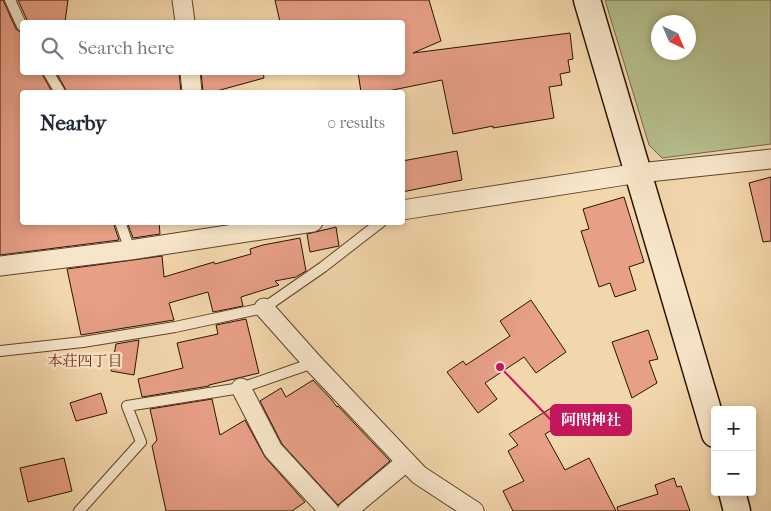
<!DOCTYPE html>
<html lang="en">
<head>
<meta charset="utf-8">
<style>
  body { margin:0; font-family:"IM FELL French Canon","Noto Serif JP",serif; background:#f2f2f3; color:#1f2937 }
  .controls { position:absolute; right:15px; bottom:15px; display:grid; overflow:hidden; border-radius:5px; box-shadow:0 2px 8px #0003 }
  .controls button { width:45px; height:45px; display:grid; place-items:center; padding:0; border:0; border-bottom:1px solid #e0e1e3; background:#fff; color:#1f2937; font:25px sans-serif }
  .compass { position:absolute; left:651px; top:15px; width:45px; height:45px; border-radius:50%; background:#fff; box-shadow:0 2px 8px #0003; rotate:136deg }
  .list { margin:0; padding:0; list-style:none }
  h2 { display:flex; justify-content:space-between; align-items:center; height:65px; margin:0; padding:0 20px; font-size:21px }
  h2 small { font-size:16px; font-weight:400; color:#747a83 }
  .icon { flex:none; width:28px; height:28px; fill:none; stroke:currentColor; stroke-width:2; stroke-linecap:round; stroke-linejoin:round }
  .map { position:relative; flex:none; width:771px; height:511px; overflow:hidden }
  .search { position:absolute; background:#fff; box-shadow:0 2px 8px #0003; left:20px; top:20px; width:385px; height:55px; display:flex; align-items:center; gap:12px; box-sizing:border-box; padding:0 18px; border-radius:5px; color:#747a83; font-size:19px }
  .panel { position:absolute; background:#fff; box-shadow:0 2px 8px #0003; left:20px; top:90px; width:385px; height:135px; border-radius:5px }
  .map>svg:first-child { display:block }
</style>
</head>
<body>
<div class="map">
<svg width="771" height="511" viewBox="0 0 771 511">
  <rect width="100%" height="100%" fill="#f3d7ac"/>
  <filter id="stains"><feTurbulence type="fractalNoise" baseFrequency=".004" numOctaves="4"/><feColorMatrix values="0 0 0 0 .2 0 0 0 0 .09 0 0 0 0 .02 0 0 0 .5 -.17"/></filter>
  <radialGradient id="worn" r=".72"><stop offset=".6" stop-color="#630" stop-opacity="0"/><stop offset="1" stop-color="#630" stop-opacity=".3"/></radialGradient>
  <!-- green -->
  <path fill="#b6bf8d" stroke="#706946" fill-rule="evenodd" d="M605,0H771V144L662,158L649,145ZM658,22H688V52H658Z"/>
  <!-- building -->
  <g fill="#e79f86" stroke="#2b1300">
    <path d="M0,0H3L16,29L22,33V72H41L52,92H22V222H113L119,240L0,255Z"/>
    <path d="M18,0H68L65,22H28Z"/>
    <path d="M275,0H429L441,41L413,53L570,33L573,59L568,60L570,72L560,74L562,85L549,87L554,118L493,128V126L453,134L442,80L383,92H361L358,72H402V22H280Z"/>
    <path d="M56,72H179L181,92H67Z"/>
    <path d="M201,72H263L264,78L213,92H203Z"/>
    <path d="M457,151L462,180L402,192V161Z"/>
    <path d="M771,177V241L763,242L749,183Z"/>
    <path d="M624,197L644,262L629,267L636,290L615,297L610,283L599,287L581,231L589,229L583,209Z"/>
    <path d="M127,222H159L160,234L133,238Z"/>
    <path d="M336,227L339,246L310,252L307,234Z"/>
    <path d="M300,238L306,271L296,277L275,281L279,285L241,297L243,306L213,312L208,292L169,303L174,320L81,335L67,269L162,256L164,277L214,262L215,264L251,254L250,249L263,245Z"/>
    <path d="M531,300L566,352L536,373L524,357L485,383L497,399L478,413L447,372L463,361L466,365L510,336L500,321Z"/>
    <path d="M246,319L259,373L209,385V386L142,397L138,379L183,368L177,343L218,334L216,325Z"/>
    <path d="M648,330L658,359L649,361L657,383L632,398L612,342Z"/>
    <path d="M139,340L134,375L111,371L116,344Z"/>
    <path d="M313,380L331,399L337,407L338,406L390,461L338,505L282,444L260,401L281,388L286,397Z"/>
    <path d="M101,393L107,413L76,421L70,403Z"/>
    <path d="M212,399L220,435L245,420L265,457L305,502L292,511H166L152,446L157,440L150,409Z"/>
    <path d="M556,405L566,422L545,434L565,470L589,458L616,511H513L503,491L524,481L508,451L518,445L509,434Z"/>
    <path d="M64,458L72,491L28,502L20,468Z"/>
    <path d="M674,478L677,487L681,486L690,511H618L617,507L658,494L655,485Z"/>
  </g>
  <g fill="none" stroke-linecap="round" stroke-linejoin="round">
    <defs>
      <g id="lane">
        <path d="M10,0L22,26"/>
        <path d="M48,72L60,92"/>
        <path d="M120,222L130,250"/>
        <path d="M0,351L83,342L175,327L264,308L323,267L381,222"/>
        <path d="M79,511L141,442L127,406L241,388L313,363"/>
      </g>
      <g id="street">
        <path d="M182,0L185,22"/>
        <path d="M190,72L192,92"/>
        <path d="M402,210L639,173L771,159"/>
        <path d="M0,266L130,250L313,222"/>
        <path d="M264,308L313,363L419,475L474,511"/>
        <path d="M241,388L273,450L329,511"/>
        <path d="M347,511L406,462"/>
      </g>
      <g id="secondary">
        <path d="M587,0L715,434"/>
        <path d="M732,492L737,511"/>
      </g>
    </defs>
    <!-- lane casing -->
    <use href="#lane" stroke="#5d442b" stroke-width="12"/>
    <!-- street casing -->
    <use href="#street" stroke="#5d442b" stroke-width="21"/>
    <!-- secondary casing -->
    <use href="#secondary" stroke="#2b1300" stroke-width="29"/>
    <!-- lane -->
    <use href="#lane" stroke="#f7e5c9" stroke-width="10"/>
    <!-- street -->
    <use href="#street" stroke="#f7e5c9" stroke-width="19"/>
    <!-- secondary -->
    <use href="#secondary" stroke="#f7e5c9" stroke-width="26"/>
  </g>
  <g text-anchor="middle" stroke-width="5" stroke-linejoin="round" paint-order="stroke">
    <!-- neighbourhood labels -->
    <g font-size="15" fill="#7a1f14" stroke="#f7e5c9">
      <text x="85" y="366">本荘四丁目</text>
    </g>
  </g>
  <!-- callouts -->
  <path fill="none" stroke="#c2185b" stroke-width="2" d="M500 367L551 420"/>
  <circle fill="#c2185b" stroke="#f7e5c9" stroke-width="2" cx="500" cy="367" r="5"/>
  <rect fill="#c2185b" stroke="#c2185b" stroke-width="2" x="551" y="405" width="80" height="30" rx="5"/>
  <g font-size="15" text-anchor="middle" font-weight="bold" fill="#fff">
    <text x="591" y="425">阿閇神社</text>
  </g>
  <rect width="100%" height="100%" filter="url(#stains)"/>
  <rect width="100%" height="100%" fill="url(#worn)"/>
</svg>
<div class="controls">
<button>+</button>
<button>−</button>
</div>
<svg class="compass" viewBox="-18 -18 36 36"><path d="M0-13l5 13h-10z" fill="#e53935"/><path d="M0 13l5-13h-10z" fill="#747a83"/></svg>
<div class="search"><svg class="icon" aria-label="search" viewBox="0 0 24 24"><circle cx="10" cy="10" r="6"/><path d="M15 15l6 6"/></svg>Search here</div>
<section class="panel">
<h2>Nearby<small>0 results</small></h2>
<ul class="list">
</ul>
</section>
</div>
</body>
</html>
